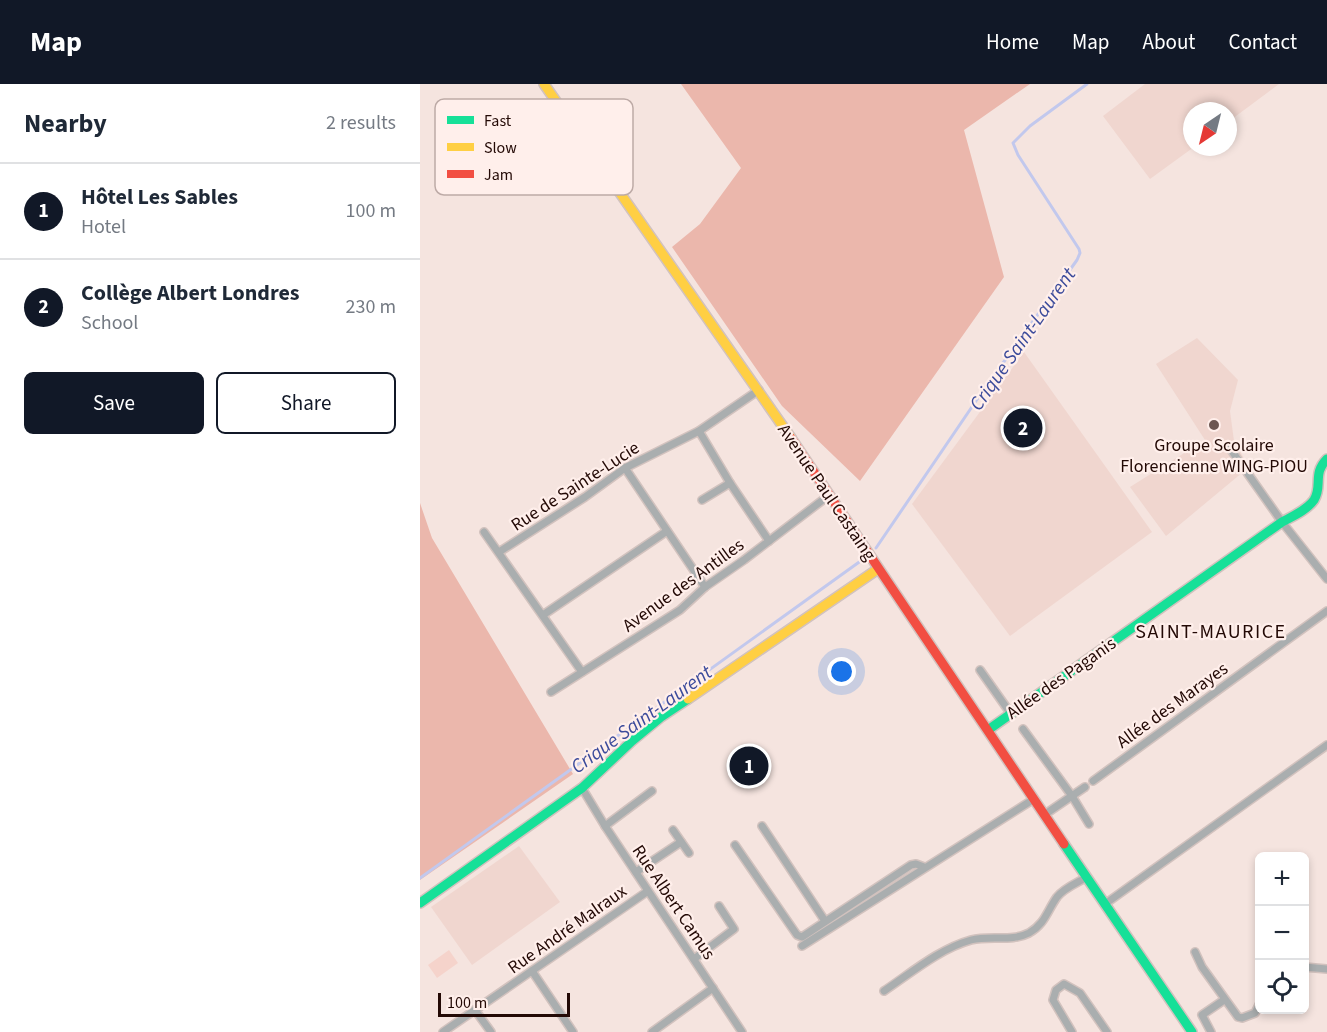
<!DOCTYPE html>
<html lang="en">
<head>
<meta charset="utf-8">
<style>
  body { margin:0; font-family:"Source Sans 3",sans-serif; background:#f6f6f7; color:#1f2937 }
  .controls { position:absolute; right:18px; bottom:18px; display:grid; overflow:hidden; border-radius:9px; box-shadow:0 3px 9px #0003 }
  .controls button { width:54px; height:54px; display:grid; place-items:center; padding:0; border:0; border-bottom:2px solid #e0e1e3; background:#fff; color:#1f2937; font:30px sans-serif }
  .compass { position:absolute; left:763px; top:18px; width:54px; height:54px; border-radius:50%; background:#fff; box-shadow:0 3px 9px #0003; rotate:215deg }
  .scale { position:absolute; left:18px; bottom:15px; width:132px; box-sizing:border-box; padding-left:6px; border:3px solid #230905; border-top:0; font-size:16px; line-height:21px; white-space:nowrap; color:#230905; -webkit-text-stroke:4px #ffefeb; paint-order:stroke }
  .you { position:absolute; left:422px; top:588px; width:21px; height:21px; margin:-15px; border:4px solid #fff; border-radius:50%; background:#1a73e8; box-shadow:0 0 0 9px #1a73e833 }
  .badge { display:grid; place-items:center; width:39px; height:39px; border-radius:50%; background:#111827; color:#fff; font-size:20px; font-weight:700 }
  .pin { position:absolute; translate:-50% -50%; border:3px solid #fff; box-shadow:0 2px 6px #0006 }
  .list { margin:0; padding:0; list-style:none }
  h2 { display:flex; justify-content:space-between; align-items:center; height:78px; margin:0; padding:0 24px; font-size:26px }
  h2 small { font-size:20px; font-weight:400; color:#747a83 }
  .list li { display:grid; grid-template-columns:39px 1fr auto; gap:18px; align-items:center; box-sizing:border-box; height:96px; padding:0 24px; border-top:2px solid #e0e1e3 }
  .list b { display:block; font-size:22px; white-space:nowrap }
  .list p { margin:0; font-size:20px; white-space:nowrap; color:#747a83 }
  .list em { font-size:20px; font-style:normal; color:#747a83 }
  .actions { display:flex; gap:12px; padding:18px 24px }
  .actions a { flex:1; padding:14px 0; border:2px solid #111827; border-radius:9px; text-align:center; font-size:21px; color:#111827 }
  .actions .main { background:#111827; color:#fff }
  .icon { flex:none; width:33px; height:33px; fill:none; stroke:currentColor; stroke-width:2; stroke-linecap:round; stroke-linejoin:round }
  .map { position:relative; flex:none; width:907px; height:948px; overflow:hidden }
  header { display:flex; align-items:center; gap:36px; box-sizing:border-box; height:84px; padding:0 30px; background:#111827; color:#fff }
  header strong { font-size:28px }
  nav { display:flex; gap:33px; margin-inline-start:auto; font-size:21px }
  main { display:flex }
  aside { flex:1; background:#fff }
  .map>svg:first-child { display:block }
</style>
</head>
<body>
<header>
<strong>Map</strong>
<nav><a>Home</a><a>Map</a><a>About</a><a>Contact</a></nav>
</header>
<main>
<aside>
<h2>Nearby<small>2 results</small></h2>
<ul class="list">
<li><span class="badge">1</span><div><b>Hôtel Les Sables</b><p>Hotel</p></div><em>100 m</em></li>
<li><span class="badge">2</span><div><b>Collège Albert Londres</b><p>School</p></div><em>230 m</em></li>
</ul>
<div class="actions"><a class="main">Save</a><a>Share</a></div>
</aside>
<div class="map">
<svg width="907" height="948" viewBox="0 0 907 948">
  <rect width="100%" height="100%" fill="#f5e4df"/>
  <!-- built -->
  <g fill="#f0d6cf">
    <path d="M725,0H859L808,38V27H772V63H774L730,95L683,32Z"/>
    <path d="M777,254L818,296L810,327L814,357L829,383L746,452L710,403L785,356L736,280Z"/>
    <path d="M604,268L732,448L590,552L492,420Z"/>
    <path d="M99,762L140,818L52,881L11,823Z"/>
  </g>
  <!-- green -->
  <path fill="#f5d3cb" d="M29,866L38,879L17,894L8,881Z"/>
  <!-- forest -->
  <g fill="#ebb7ac">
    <path d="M261,0H610L544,46L584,193L440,397L362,322L252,163L280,140L321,84Z"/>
    <path d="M0,419L12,454L153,690L0,796Z"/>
  </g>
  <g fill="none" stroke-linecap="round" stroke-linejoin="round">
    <!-- stream -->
    <g stroke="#c2c8ed" stroke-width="3">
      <path d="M456,464L560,311L657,176L660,169L659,165L598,71L593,59L610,42L667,0"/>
      <path d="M0,794L442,476"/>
    </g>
    <defs>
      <g id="street">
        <path d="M279,347L310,399L349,457"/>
        <path d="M809,363L862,438L907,495"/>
        <path d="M205,384L285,503"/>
        <path d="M282,416L310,399"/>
        <path d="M64,448L162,588"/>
        <path d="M79,468L165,413L205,384L279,347L339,306"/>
        <path d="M123,531L247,447"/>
        <path d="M560,586L591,630"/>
        <path d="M131,608L260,526L285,503L324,476L408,412"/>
        <path d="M603,645L652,712L669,740"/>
        <path d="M673,697L907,527"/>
        <path d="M162,704L185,742L322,948"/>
        <path d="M624,731L665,703"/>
        <path d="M185,742L232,707"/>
        <path d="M342,742L405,837"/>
        <path d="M253,746L269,769"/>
        <path d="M315,761L377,851L382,853L491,781L496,780L504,783"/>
        <path d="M216,788L261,758"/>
        <path d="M685,820L907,661"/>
        <path d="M382,862L614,715"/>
        <path d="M775,868L782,883L818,933L822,934L835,929L840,919"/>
        <path d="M274,875L314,845L299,822"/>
        <path d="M884,883L907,885"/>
        <path d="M112,887L153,948"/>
        <path d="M464,907C491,889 519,865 551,856C570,851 592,858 609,849C625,840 627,827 637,813C644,804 657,799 667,793"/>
        <path d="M55,926L71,948"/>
        <path d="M23,948L228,807"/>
        <path d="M232,948L293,904"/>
        <path d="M652,948L633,916L636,906L644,900L660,909L687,948"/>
        <path d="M791,948L782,931L804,916"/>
      </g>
      <g id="fast">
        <path d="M568,646L862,438C873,432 887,426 894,416C903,402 892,390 907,375"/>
        <path d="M644,760L772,948"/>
        <path d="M0,819L162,704L212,657L241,633L268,615"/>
      </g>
      <g id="slow">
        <path d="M124,0L371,354"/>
        <path d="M268,615L458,485"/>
      </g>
      <path id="jam" d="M371,354L644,760"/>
    </defs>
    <!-- street casing -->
    <use href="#street" stroke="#d2c2be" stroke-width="10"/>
    <!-- fast casing -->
    <use href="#fast" stroke="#d2c2be" stroke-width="12"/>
    <!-- slow casing -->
    <use href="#slow" stroke="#d2c2be" stroke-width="12"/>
    <!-- jam casing -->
    <use href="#jam" stroke="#d2c2be" stroke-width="12"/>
    <!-- street -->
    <use href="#street" stroke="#aaaeaf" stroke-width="7"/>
    <!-- fast -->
    <use href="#fast" stroke="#16e098" stroke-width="9"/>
    <!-- slow -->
    <use href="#slow" stroke="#ffcf43" stroke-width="9"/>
    <!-- jam -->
    <use href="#jam" stroke="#f24e42" stroke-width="9"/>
  </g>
  <!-- markers -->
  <circle fill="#6c5651" stroke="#ffefeb" stroke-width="2" cx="794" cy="341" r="6"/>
  <g text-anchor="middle" stroke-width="4.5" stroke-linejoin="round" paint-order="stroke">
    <!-- poi labels -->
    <g font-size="18" fill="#230905" stroke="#ffefeb">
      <text x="794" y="367">Groupe Scolaire<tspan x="794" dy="21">Florencienne WING-PIOU</tspan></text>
    </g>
    <!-- street labels -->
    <g font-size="18" fill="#230905" stroke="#ffefeb">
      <text transform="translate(155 402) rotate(-33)" y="6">Rue de Sainte-Lucie</text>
      <text transform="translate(407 408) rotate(56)" y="6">Avenue Paul Castaing</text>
      <text transform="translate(263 501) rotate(-36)" y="6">Avenue des Antilles</text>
      <text transform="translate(641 594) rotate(-35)" y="6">Allée des Paganis</text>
      <text transform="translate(752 621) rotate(-36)" y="6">Allée des Marayes</text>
      <text transform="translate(254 818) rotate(56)" y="6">Rue Albert Camus</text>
      <text transform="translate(147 845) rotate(-35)" y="6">Rue André Malraux</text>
    </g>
    <!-- water labels -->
    <g font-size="20" font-style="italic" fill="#3c4b9b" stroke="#ffefeb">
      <text transform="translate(602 255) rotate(-55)" y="7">Crique Saint-Laurent</text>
      <text transform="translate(221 635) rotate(-36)" y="7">Crique Saint-Laurent</text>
    </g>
    <!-- neighbourhood labels -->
    <g font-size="20" letter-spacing="1.5" fill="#230905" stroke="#ffefeb">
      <text x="791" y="554">SAINT-MAURICE</text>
    </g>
  </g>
  <!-- legend -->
  <rect x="15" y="15" width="198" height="96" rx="9" fill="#ffefeb" stroke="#bdaaa6" stroke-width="1.5"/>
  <rect x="27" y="32" width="27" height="8" fill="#16e098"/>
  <rect x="27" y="59" width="27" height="8" fill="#ffcf43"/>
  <rect x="27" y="86" width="27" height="8" fill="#f24e42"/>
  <g font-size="16" fill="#230905">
    <text x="64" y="42">Fast</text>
    <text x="64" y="69">Slow</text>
    <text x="64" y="96">Jam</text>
  </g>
</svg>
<div class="controls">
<button>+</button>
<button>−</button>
<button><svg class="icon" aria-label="locate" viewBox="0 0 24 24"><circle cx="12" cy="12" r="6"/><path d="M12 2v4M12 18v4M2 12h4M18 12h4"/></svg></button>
</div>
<svg class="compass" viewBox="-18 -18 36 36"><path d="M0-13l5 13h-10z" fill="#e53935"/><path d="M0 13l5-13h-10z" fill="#747a83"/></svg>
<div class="scale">100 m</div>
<div class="you"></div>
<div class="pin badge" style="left:329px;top:682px">1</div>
<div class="pin badge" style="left:603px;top:344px">2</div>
</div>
</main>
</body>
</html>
